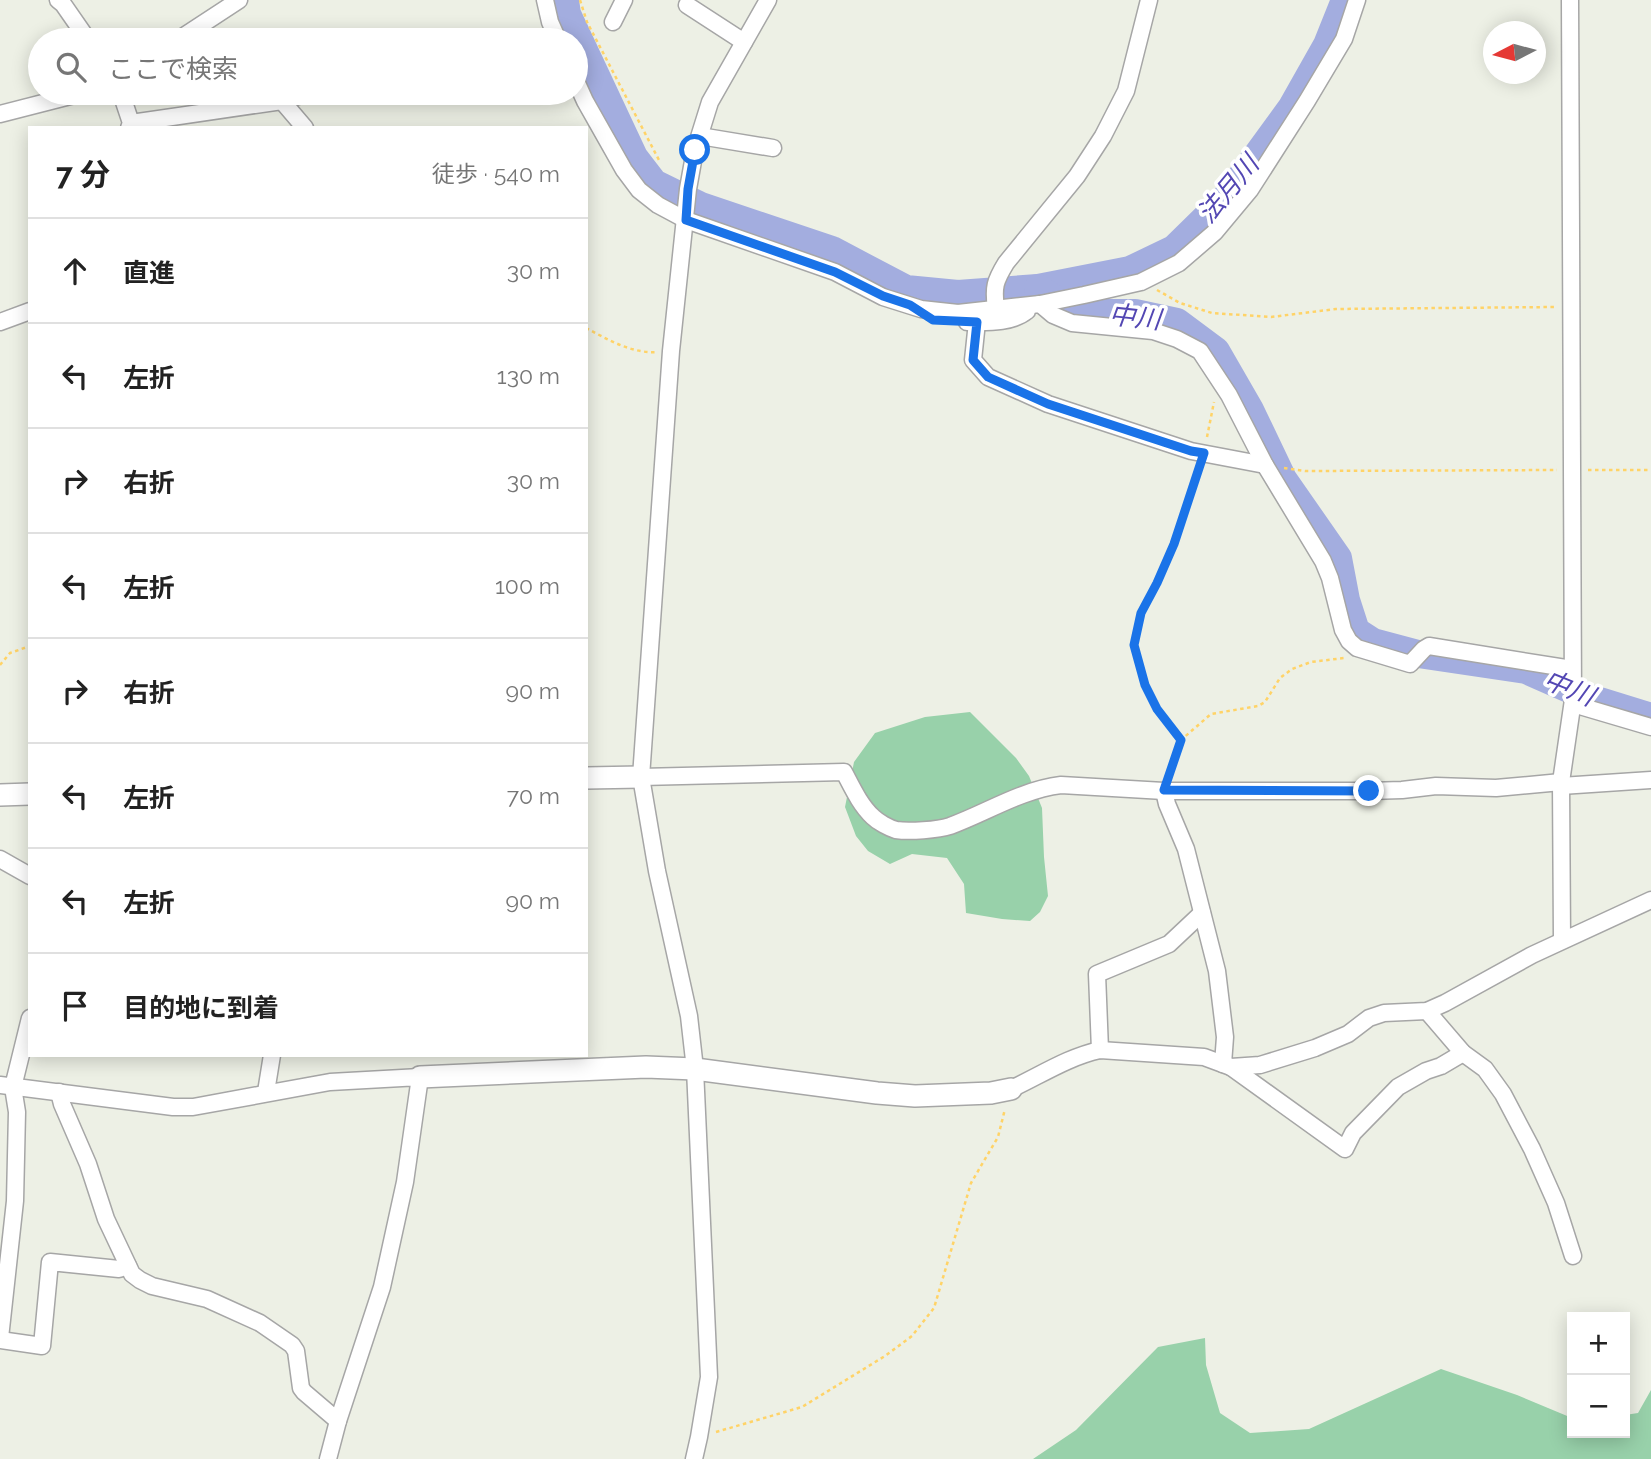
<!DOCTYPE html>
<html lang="ja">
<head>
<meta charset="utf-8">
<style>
  body { margin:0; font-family:Raleway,"Noto Sans JP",sans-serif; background:#f2f2f2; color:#222 }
  .controls { position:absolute; right:21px; bottom:21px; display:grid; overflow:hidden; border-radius:0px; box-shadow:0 4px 18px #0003 }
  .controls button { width:63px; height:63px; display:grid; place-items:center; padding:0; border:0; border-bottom:2px solid #e0e0e0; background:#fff; color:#222; font:35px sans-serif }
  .compass { position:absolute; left:1483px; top:21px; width:63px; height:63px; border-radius:50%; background:#fff; box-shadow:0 4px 18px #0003; rotate:264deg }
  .stop { position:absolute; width:21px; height:21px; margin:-16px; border:5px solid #1a73e8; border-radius:50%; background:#fff }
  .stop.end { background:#1a73e8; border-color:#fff; box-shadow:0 2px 7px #0008 }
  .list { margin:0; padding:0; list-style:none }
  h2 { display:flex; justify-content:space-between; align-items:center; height:91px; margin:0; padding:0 28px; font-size:30px }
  h2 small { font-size:23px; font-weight:400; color:#767676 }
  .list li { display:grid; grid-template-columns:46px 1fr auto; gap:21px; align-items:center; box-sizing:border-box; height:105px; padding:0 28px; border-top:2px solid #e0e0e0 }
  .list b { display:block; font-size:26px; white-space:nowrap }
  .list em { font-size:23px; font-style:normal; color:#767676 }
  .icon { flex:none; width:38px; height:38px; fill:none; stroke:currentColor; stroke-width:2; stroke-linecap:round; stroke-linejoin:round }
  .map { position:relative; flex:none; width:1651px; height:1459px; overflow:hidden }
  .search { position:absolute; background:#fff; box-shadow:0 4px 18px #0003; left:28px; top:28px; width:560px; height:77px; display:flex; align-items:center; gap:18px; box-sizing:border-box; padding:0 24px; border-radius:38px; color:#767676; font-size:26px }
  .panel { position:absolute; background:#fff; box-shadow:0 4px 18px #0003; left:28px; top:126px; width:560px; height:931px; border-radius:0px }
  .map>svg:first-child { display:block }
</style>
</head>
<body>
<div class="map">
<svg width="1651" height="1459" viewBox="0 0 1651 1459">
  <rect width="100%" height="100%" fill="#edf0e5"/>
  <!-- forest -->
  <g fill="#98d1aa">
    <path d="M970,712L1016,758L1029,776L1042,808L1044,857L1048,896L1040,912L1030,921L1002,919L966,913L964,884L947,858L912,854L890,864L868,851L856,836L845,807L854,762L875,733L925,717Z"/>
    <path d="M1205,1338L1206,1365L1220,1413L1250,1433L1309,1429L1441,1369L1517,1395L1572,1418V1433H1625V1415L1638,1413L1651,1390V1459H1033L1076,1430L1158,1347Z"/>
  </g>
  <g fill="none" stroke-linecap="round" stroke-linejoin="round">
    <!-- river -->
    <g stroke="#a3addf" stroke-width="28">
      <path d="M565,0L567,14L634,157L654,183L701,206L832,250L906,289L958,294L1038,288L1130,270L1174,249L1225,199L1292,107L1327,45L1345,0"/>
      <path d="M1038,288L1076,313H1135L1177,322L1216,351L1250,410L1283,479L1338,558L1346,600L1356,631L1373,642L1418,654L1526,670L1587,697L1651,717"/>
    </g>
    <defs>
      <g id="minor">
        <path d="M58,0L63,4L88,40"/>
        <path d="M545,0L550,22L558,40"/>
        <path d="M687,5L744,42"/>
        <path d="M613,22L624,0"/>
        <path d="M178,40L239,0"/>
        <path d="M576,81L585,101L624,170L639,190L658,205L686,220L835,272L883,297L921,309L958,313L1040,304L1084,295L1141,282L1179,263L1215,232L1250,190L1307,101L1344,39L1357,0"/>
        <path d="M121,93L131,123L129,128"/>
        <path d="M282,101L305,128"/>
        <path d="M0,114L82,93"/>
        <path d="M131,123L282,101L308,93"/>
        <path d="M700,136L773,148"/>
        <path d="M1040,304L1053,315L1072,323L1153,331L1177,339L1200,351L1229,395L1265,465L1323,561L1330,578L1343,630L1349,641L1357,648L1410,664L1424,649L1429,646L1572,669"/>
        <path d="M996,309C993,287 995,281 1006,263L1077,176L1103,136L1126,91L1149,0"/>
        <path d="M0,322L30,311"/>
        <path d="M967,322C986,322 1011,324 1027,311"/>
        <path d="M977,322L973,360L988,377L1048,404L1191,451L1265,465"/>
        <path d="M1573,704L1651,727"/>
        <path d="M641,777L844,772C852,787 860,805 873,817C878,822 889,828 896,830C909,832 938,830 950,826C988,812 1021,790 1061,785L1164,791H1369L1402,790L1436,786L1496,788L1561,782"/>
        <path d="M1561,786L1651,780"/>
        <path d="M1164,791L1167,804L1186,849L1217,971L1225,1037L1223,1064"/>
        <path d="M0,859L30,876"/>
        <path d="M1562,940L1561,782L1573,700L1570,0"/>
        <path d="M1427,1011L1463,1053L1485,1069L1503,1094L1532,1149L1556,1203L1573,1256"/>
        <path d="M1100,1050L1097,974L1169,944L1202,913"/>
        <path d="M1231,1067L1345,1149L1353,1133L1398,1087L1426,1071L1441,1066L1463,1053"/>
        <path d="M0,1085L173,1107H193L330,1082L420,1077L405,1182L382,1287L338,1421L328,1459"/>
        <path d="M1011,1089C1041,1075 1068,1057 1100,1050L1204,1057L1231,1067L1260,1065L1315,1048L1348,1034L1369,1018L1384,1013L1427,1011L1445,1003L1532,955L1651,900"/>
        <path d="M59,1092L62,1104L88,1164L106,1219L132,1274L140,1280L152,1286L207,1299L260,1323L292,1345L296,1351L301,1388L304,1392L338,1421"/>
        <path d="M266,1092L272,1055"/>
        <path d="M0,1338L15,1201L17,1112L13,1087L30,1018"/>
        <path d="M0,1340L42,1346L50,1262L119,1269L128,1266"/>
        <path d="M694,1459L699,1437L709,1377L695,1069L689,1016L657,871L641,777L671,351L688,189L695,150L710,102L768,0"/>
      </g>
      <g id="tertiary">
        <path d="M586,778L641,777"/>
        <path d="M0,795L30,794"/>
        <path d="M420,1077L646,1067L695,1069L877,1093L915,1096L991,1093L1011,1089"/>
      </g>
    </defs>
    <!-- minor casing -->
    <use href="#minor" stroke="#a6a6a6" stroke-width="19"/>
    <!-- tertiary casing -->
    <use href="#tertiary" stroke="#a6a6a6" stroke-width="24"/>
    <!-- path -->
    <g stroke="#ffd367" stroke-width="2.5" stroke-dasharray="3.5 3.5" stroke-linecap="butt">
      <path d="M580,0L587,22L660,162"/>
      <path d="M1157,290L1180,303L1212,313L1271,317L1336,309L1554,307"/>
      <path d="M586,328C607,339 632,354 657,352"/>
      <path d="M1207,437L1214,402"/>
      <path d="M1284,468L1305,471L1557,470"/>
      <path d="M1588,470H1651"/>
      <path d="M0,665L10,653L30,646"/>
      <path d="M1181,740L1157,709L1145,685L1134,645L1141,613L1157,583L1174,544L1200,467"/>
      <path d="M1170,774L1181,740L1211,714L1258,706L1265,702L1280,678L1292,669L1311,662L1344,658"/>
      <path d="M716,1432L802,1407L885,1356L912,1336L934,1308L971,1183L998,1137L1005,1109"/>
    </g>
    <!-- minor -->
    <use href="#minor" stroke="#fff" stroke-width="16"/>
    <!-- tertiary -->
    <use href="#tertiary" stroke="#fff" stroke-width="21"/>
  </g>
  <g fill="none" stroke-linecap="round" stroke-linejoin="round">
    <!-- route -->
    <path stroke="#1a73e8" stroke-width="9" d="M695,150L688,189L686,220L835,272L883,296L910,305L933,320L977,322L973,360L988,377L1048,404L1191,451L1204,453L1174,544L1157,583L1141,613L1134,645L1145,685L1157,709L1181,740L1164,790L1369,791"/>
  </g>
  <g text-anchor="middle" stroke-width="7" stroke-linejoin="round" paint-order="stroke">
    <!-- water labels -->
    <g font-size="26" font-style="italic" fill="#5347b3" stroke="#fff">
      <text transform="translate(1228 189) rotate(-50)" y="9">法月川</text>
      <text transform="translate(1135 317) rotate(6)" y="9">中川</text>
      <text transform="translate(1569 688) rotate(22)" y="9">中川</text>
    </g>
  </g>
</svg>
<div class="controls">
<button>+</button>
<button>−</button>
</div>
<svg class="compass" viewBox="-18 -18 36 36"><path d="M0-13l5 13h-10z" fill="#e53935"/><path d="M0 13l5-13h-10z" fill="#767676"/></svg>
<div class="stop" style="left:695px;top:150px"></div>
<div class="stop end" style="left:1369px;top:791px"></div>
<div class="search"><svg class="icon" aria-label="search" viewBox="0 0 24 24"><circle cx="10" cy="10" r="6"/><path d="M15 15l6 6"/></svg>ここで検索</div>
<section class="panel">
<h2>7 分<small>徒歩 · 540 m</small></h2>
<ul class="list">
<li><svg class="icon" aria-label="ahead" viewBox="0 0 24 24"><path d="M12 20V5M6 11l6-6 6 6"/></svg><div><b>直進</b></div><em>30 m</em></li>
<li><svg class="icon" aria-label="left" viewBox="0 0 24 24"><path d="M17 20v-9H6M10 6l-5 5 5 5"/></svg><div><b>左折</b></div><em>130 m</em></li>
<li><svg class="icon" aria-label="right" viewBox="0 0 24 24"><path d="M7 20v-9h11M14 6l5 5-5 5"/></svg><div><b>右折</b></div><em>30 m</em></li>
<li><svg class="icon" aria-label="left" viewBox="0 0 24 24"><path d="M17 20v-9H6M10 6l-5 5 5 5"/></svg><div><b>左折</b></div><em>100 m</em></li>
<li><svg class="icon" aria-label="right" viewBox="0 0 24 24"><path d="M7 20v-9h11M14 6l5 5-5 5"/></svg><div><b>右折</b></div><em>90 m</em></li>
<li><svg class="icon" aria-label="left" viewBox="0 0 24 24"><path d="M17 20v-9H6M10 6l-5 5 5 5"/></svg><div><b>左折</b></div><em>70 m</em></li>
<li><svg class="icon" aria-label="left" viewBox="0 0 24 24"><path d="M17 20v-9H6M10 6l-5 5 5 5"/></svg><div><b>左折</b></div><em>90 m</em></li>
<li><svg class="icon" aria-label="arrive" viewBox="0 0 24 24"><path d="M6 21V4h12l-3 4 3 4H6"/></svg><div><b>目的地に到着</b></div></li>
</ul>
</section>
</div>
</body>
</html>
